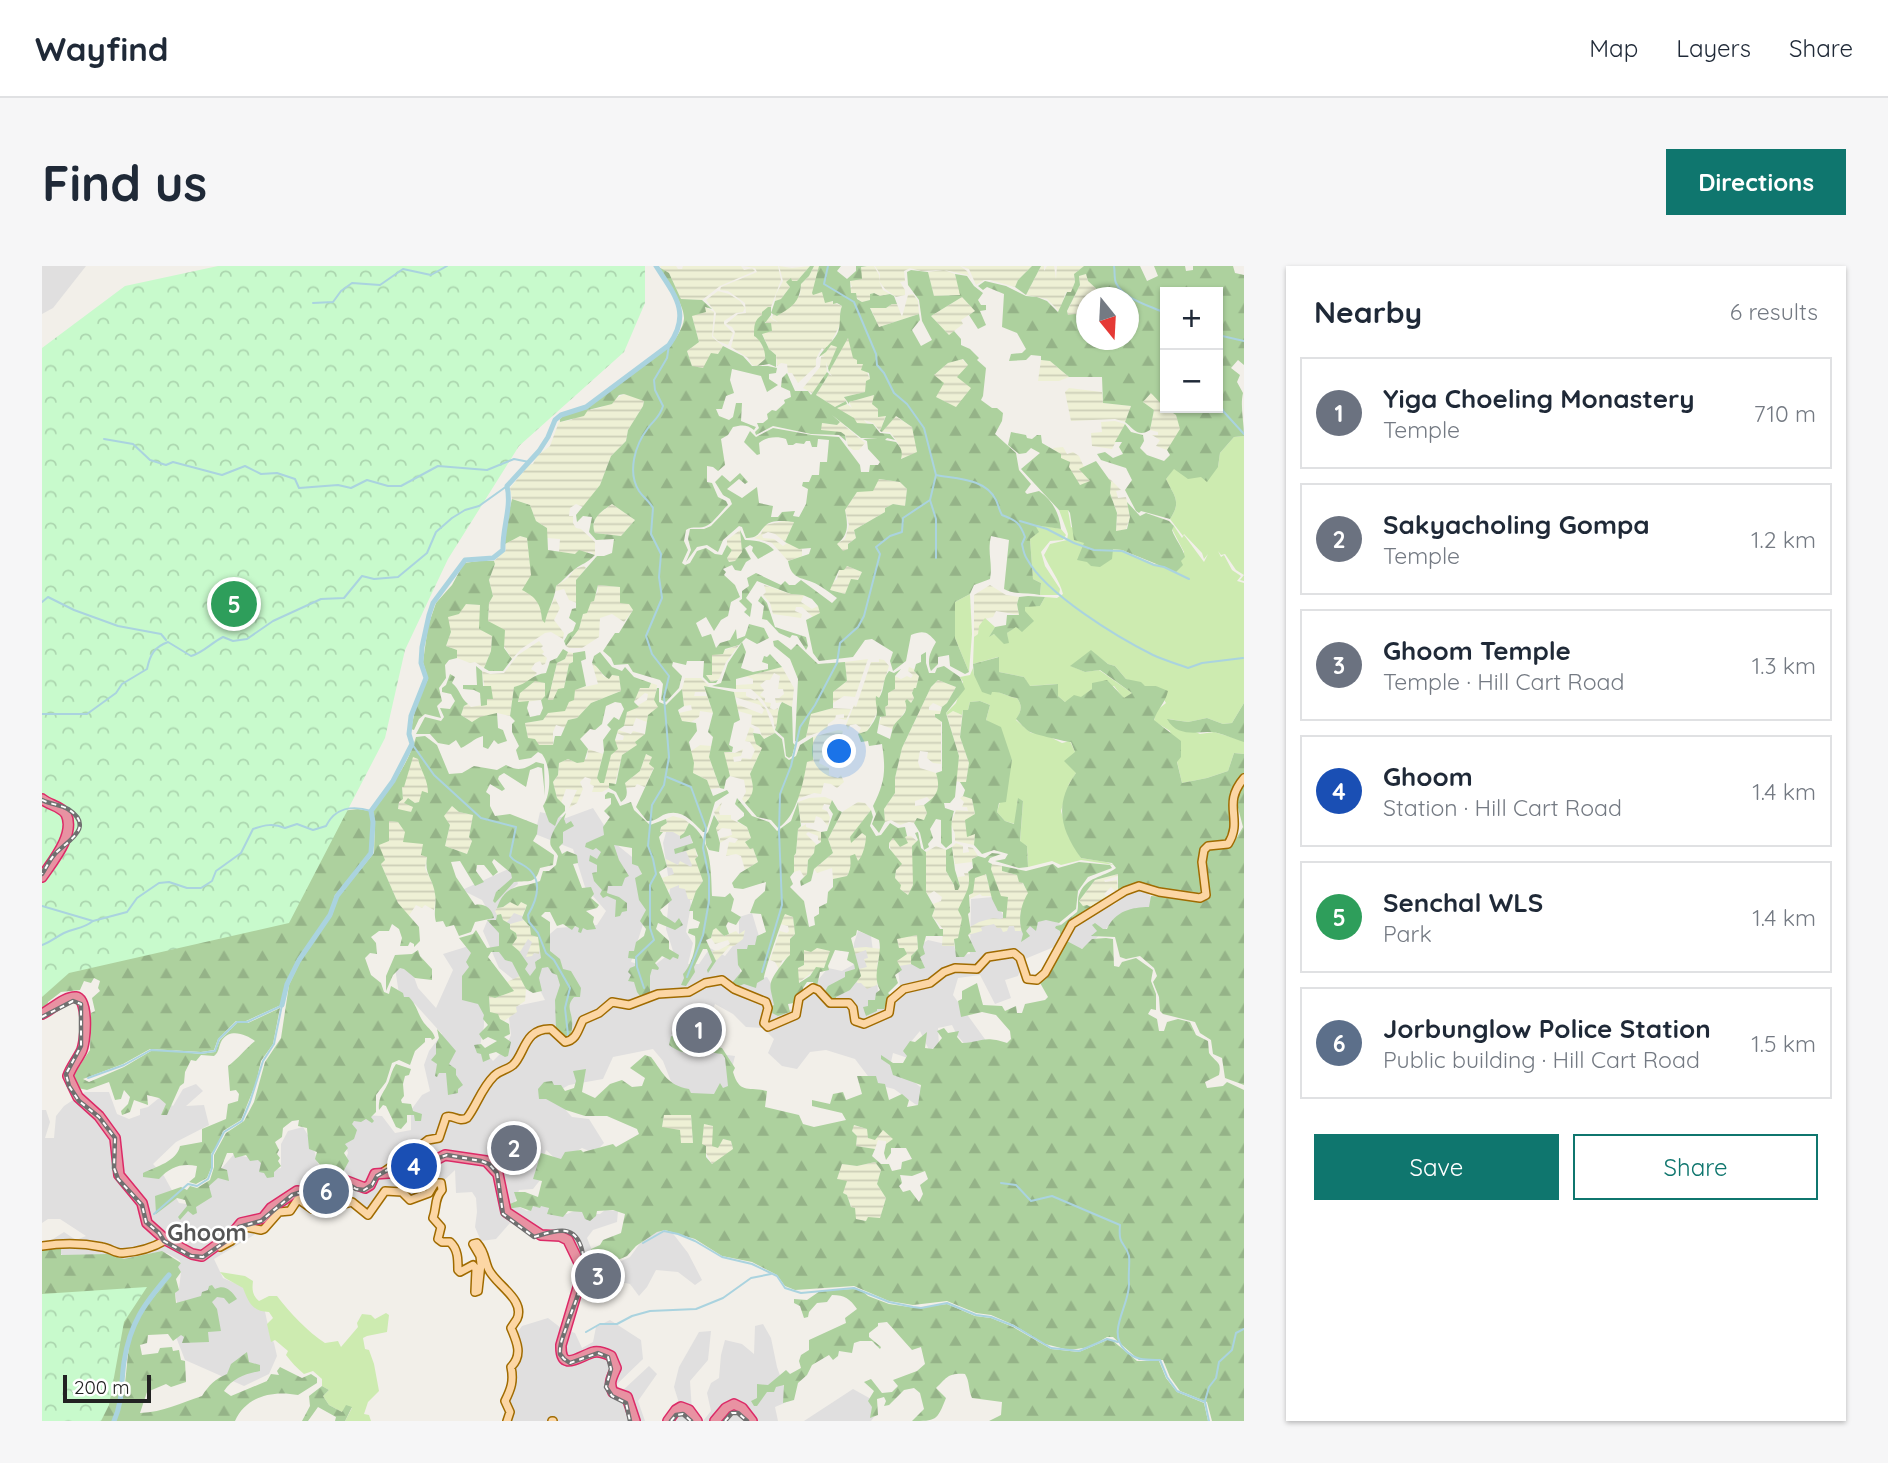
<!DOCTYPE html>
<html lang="en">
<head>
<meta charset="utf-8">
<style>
  body { margin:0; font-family:Quicksand,sans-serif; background:#f6f6f7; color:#1f2937 }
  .controls { position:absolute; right:21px; top:21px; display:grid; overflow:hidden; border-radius:0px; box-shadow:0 2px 5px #0004 }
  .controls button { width:63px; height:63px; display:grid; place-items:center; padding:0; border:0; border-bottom:2px solid #e0e1e3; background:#fff; color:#1f2937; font:35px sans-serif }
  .compass { position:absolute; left:1034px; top:21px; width:63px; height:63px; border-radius:50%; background:#fff; box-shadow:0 2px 5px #0004; rotate:162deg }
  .scale { position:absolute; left:21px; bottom:18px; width:88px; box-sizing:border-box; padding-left:7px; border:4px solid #222; border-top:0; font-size:19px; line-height:24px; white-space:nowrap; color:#222; -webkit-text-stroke:5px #fff; paint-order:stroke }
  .you { position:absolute; left:798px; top:486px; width:24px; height:24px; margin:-18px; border:5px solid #fff; border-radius:50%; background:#1a73e8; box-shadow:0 0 0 10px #1a73e833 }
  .badge { display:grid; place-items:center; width:46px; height:46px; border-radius:50%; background:#0f766e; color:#fff; font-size:23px; font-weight:700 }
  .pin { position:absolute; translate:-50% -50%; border:4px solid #fff; box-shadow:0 2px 7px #0006 }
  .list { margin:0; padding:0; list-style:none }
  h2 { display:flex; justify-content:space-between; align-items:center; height:91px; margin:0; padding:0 28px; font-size:30px }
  h2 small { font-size:23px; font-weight:400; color:#747a83 }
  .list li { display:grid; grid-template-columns:46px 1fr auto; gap:21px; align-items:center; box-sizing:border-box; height:112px; margin:0 14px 14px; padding:0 14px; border:2px solid #e0e1e3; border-radius:0px }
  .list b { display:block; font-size:26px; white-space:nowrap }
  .list p { margin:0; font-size:23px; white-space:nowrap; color:#747a83 }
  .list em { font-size:23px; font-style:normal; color:#747a83 }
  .actions { display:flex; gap:14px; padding:21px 28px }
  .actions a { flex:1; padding:16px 0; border:2px solid #0f766e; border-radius:0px; text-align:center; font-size:24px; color:#0f766e }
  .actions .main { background:#0f766e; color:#fff }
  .map { position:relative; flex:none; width:1202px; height:1155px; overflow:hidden; border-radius:0px }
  header { display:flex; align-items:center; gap:42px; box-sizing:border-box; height:98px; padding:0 35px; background:#fff; border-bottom:2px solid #e0e1e3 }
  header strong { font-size:33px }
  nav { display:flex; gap:38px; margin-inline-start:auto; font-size:24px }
  .intro { display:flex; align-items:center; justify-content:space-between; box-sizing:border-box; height:168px; padding:0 42px }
  h1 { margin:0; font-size:49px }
  .button { padding:18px 32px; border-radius:0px; background:#0f766e; color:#fff; font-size:24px; font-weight:700 }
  main { display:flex; gap:42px; padding:0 42px }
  aside { flex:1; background:#fff; border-radius:0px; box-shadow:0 2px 5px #0004 }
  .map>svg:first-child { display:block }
</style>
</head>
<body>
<header>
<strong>Wayfind</strong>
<nav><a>Map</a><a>Layers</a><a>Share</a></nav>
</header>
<div class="intro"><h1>Find us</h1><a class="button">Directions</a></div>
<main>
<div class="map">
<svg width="1202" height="1155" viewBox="0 0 1202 1155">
  <defs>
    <pattern id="farmland-rules" width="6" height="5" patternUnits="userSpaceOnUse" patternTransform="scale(1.75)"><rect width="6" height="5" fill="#eef0d5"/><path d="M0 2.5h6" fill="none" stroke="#ccceb7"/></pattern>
    <pattern id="forest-firs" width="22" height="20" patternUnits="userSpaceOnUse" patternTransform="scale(1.75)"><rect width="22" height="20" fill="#add19e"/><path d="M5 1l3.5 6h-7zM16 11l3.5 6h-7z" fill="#95b388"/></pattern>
    <pattern id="park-crowns" width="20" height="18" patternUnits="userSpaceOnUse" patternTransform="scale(1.75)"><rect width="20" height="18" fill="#c8facc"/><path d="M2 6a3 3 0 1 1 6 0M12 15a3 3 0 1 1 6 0" fill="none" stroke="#acd6af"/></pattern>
  </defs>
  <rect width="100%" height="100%" fill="#f2efe9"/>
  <!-- residential -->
  <g fill="#e0dfdf">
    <path d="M0,0H44L11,42L0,48Z"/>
    <path d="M551,542L574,578L595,595L606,627L604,649L589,696L609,702L631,685L624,663L628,622L621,577L625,563L649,570L653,594L644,613L649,640L644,666L651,677L646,698H657L668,682L683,690L697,672V651L710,647L719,677L699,688L698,705L705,715L725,711L733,724L732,740L735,748L751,743L760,725L775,715L786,702L800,705L811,699L812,677L816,665L829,670L837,732H848L858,720L855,695L886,674L912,680L915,689L928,688L929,633L951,631L961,649L993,658L1004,652L1025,661L1047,647L1073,638L1089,626L1102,622L1111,634L1109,642L1071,656L1048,678L1037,684L1024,676L983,693L976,710L963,714L969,732L953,738L938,709L916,712L911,729L945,776L930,787L915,769L910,759L896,762L897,780L887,784L878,765L868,777L866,792L851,787L849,796L884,826L881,841L873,838L852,823L832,818L813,793L784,784L768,786L755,803L740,800L726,787L732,773L721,762L704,761L691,748L673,738L667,754L678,788L693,790L687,814V830L651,832L630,818L621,795L611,783L571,791L561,813L527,819L514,826L516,836L530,851L547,853L562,877L552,887L540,882L517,896L504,884L499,899V913L491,923L477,924L472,938L485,945L499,934L509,945L525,948L541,941L550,948H558L563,944L576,945L575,956L551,964L545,972L556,999H570L588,991L599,976L617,963L629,965L646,987L660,1014L653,1019L636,1006L614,1004L605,1021L597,1030L588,1018L574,1015L565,1025L552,1029L536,1015L540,1005L529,982L520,974L495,971L468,957L454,973L439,975L433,961L435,946L434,932L430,926L414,927L413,904L389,927L372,935L360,926H345L330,944L321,947L313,939L282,938L270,944L257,938L238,948L222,963L172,993L181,1012L199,1020L222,1041L228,1069L232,1077L235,1090L227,1108L202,1120L143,1094L134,1071L165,1031L135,1037L133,1027L137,1023L139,1006L135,1001L139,997L137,994L125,987L88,998L47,993L20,989L8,975L22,966L34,974L44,970L18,953H6L0,957V844H4L8,856L3,872H12L14,850L22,840L43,826H67L75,848L87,853L98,849V843L106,841L117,832L131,840L141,823L154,818L161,825L144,840L162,839L167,859L134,876L111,898L122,910L137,937L153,939L167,917L192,888L213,893L225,891L231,904L239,902V878L246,865L261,861L270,876L276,898L289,907L301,901L306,887L299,865L320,849L340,850L353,867L369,864V844L380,829L388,825L382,799L387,785L400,768L373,738L357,728L353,702L368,700L376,722L394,742L411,704L401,688L430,679L442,737V760L438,780L451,795L463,783L469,769L467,752L474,740L503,734L492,712L472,714L457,702L441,665L448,648L440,634L420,624L471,601L476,618L461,630L478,646L497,677L515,662L555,659L564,645L543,621L531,583L493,568L498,546L524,552Z"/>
    <path d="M506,1052L519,1062L533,1067L540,1082L551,1076L554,1061L568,1054L599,1074L601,1093L574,1119L580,1125L607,1100L615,1108L596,1135L603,1155H461L465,1147L474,1088L472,1071L480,1060Z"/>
    <path d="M721,1058L729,1072L735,1101L747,1135L733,1141L736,1155H661L669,1145L665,1127L669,1117L677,1112L679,1089L683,1074L700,1078L712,1088L713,1060Z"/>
    <path d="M669,1065L666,1094L648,1115L650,1145L658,1155H623L637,1137L632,1121L637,1101L657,1066Z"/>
    <path d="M811,1123L829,1133L834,1148L829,1155H762Z"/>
  </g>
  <!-- religious -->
  <path fill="#d0d0d0" d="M664,754L666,774L629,768L630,764L649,761L648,758Z"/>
  <!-- farmland -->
  <g fill="url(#farmland-rules)">
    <path d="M618,0H634L636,3H640L641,0H699L702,4L710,2L713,5L678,20L660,34L639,33L627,7L622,6Z"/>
    <path d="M701,0H736L739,14L729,41L720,49L716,72L724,86L723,93L715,100L710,99L706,92L689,81L693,66L690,61L684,58L696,48L704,47L703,37L686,25L678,24L679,21L715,6L713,2Z"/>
    <path d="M737,0L750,2L768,0L755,15L744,16L748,21L739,33L733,35L734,28L741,15Z"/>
    <path d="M772,0H777L776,26H780L788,35L800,40L798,46L800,55L788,78L782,84L780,82L777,87L774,93V100L756,117L750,107H746L745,98L739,97L735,100L734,89L727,83L720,67L730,65L723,55L728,51L731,54L736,56L730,52L731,48L735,50L758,29L759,18L767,10Z"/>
    <path d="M825,0H832L837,9V15L838,8L833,0H918L925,5L929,13L926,9L902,4L913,8L919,29L892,30L886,6L901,4L879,5L868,2L862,5L863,15L858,16L863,24V29L854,31L843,23L837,15L841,24L848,28L838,30L832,27L828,28V34L820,36L809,27L807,22L810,21L808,16L819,1Z"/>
    <path d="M919,0H990L976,14L973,21L948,14H942L934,19L927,3Z"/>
    <path d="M999,0H1002V5L1005,0H1012L1014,13L1015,0H1042L1032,8L1033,16L1029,27L1024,26L1017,45L1005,33L984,29Z"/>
    <path d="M1044,8L1046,15L1060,28L1059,31L1044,32V47L1041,51L1026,49L1025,46L1038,19L1037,10Z"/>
    <path d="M676,25L687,28L698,35L703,42L701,46L694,47L682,55V58L691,67L686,79L676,75L671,70L674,47L664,34Z"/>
    <path d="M871,28L876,35L877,48L837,61L828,41L844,42L850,38H855L860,51L866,29Z"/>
    <path d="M920,31L933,45L919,54L921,58L907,69L889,50Z"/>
    <path d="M663,41L672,46L670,71L681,80L676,88L661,102L652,101L650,100L645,85L657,76L650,50Z"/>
    <path d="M806,71L815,94L821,98L828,113L824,126L802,131L804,135L793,141L774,129L787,108L790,110L787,106Z"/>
    <path d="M789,78L796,80L790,96L786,102L784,96L785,106L777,120L770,127L761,122L778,101L779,91H783L779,90Z"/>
    <path d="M920,93L926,99L929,122L915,142L894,131L892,109L906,97Z"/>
    <path d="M999,94L1008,95L1027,111L1017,115H996Z"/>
    <path d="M1027,122L1060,126L1061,137L1089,140L1083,156L1073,153L1029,155L1023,126Z"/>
    <path d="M1110,126L1123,142L1134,149L1139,163L1125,184L1114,180L1118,174L1110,169H1116V166L1108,164L1112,144L1101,136Z"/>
    <path d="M582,128L602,134L601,140L586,164L584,175L569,190L558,219L551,229L541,241L534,238L528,242L527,250H531V257L534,262L539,263L553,276V289L549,286L534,288L517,286L518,273L505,272V262L494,255L488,239L470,233L468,222L487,199L491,198L495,190L508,180L518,153L519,156L529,154L546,144L558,142Z"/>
    <path d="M832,129L836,143L844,149L838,165L831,157L822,154L826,159L814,157L794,142L805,138L810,142L807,136Z"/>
    <path d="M853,150L870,161L874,176L875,187L858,193V181L854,174L848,166H840Z"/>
    <path d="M1073,155L1083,158L1070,183L1050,180L1049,167L1060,166L1059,156Z"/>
    <path d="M798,156L823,177L817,184H811L806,180L803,169L779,164V157L795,159Z"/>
    <path d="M1021,181L1025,188L1031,186L1037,190L1042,201L1038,203L1049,216L1038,219L1011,182Z"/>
    <path d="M1067,212L1079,224L1074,225L1076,232L1084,231L1088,251L1084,263L1074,266L1075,247L1068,227Z"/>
    <path d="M837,213L858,216L865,223L863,240L851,238L843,242V246L812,264L814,272L806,278V283L801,286L794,278L803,273L807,259L803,244L815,226Z"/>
    <path d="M570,238L593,254L579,270L553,267L551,262L554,250Z"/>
    <path d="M742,255L752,256L743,276L733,268L726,266L720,269L721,272L732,273L741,280L745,277L760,283V290L746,295L730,277L712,272L719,268L723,259Z"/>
    <path d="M698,264L701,286L693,295L687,296L685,292L690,284L685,279V274Z"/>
    <path d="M478,270L485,272L492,330L499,342L500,354L503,356L504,349L513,332L518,342L512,354L522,367L521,373L509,366L503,367L479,383L470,393L446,355L447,337L451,330L447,314L453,298L452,295L464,284L463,278Z"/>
    <path d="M542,300L544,302L534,314L535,337L527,334L522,323L514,325V320L526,312L533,303Z"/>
    <path d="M805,300L820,306L815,315L803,328L787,324L790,317L795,313L797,303Z"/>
    <path d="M556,319L579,321L591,344L582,356L570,348L558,352L557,371L540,382H527L524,380L537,363L541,348L556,325Z"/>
    <path d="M722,319L749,328L762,329L759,336L770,343L776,340L779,347L771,351L760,341H754L753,345L760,348L759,352L731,348L728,337L721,329L724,326Z"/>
    <path d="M948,319L964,329L977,331L975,338L977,349L954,345L951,351L943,353L936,368L932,371V329Z"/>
    <path d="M424,338L438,339L450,370L449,385L442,402L433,396L428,397L415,392V384L404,380L409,366L405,351Z"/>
    <path d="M497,375L501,380L499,382L502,386L500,388L505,392L503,398L500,399L498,395L493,397L489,403L495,407L483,419L472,421L468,450L455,447L430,456L419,449L422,440L426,438L429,441L445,438L440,405L448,408L462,407L476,389Z"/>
    <path d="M697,379L684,396L677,413L669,416L664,409L670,389Z"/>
    <path d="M526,386L531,387V396L527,398L522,422L511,434H506L515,397L523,393Z"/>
    <path d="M826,393L813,431L802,430L791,437V426L805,415L803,396Z"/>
    <path d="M837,393L842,394L847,400L837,432L835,447L825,465L816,468L819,462L814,458L808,459L806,464L804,459L812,439L814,441L829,396H837Z"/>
    <path d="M550,397L555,400L562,411L570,409L577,410L579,425L549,437L535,452L526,454L523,462L514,459L511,466V479L497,480L486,472L483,457L501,454L505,446L533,423L556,418Z"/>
    <path d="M740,401L752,422L750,441L740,436L734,437L733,432H737L742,428L741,423H736L738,410L732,407L728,414H724L718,419L722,424L718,429L723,432V436L729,437L728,442L732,444L736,442V455L733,464L731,451L720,433L709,423H694V419L711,418V413L703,410Z"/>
    <path d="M867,401L872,403V405L877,410L874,423L870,426L872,432L851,463L837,458L843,440L846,439V427L852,423L853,410L859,413L865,410L869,412L871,409L866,405Z"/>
    <path d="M643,412H659L667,420L662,421L664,426H653L652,430H665L671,447L658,445L657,451L649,456L640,455L637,447L650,444L649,439L642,440L640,423Z"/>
    <path d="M493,414L503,417V430L499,434L476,437L478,426Z"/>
    <path d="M896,414L914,421L905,437L900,441L891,437L887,441V444L899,445V498L891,497L885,492L886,486L878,485L876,496L878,502L894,507L898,519L894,529L888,534L885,531L873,535V540L882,539L885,547L882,554L875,552L872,557L867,556L858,559L849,554L843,556L842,543L853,527V512L860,482L889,421Z"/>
    <path d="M609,417L615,419L613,434L617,441L606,449L605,456L594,452L591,460H582L585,446L605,434L606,428L603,427L592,436L598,421L607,422Z"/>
    <path d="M692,426H704V430L713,434L715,432L724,443L733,467L721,473L717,462L709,458L710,449L696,445L694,438L720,448L722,444L718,439L693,431Z"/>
    <path d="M791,442L809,443L804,454L796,452H802V448L794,449L793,453L786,458L785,463L764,471L769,448Z"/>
    <path d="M911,445L920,449L918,471L927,497L924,517L913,515L917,490L905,449Z"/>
    <path d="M708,461L712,463L711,468L720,482L708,508L712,522L709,531L703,537L700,533L704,526L702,514L688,510L683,495L682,486L693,487L701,483L699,490L691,491L692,496L699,495L700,492L709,493L713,484L708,476L703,475Z"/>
    <path d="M576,464L589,468L591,465L603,468L594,476L596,479L580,489L573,518L567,517V522L560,526H550L552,520L548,518L549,513L543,511L538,516L541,523L535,537L527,542L535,524L524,523L519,537L515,532L511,516L516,509L517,497L526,493L535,497L545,492L546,483L561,488L555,512L566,498L573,474H581L582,470L575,467Z"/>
    <path d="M796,464L801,465L798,477L791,476L787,479V483L793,484L792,487L784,488L783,493L778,492L777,497L787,502V509L796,512L799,509L802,516L795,522L789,518L782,517L779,528L772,527L755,533L765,496L771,493V471Z"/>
    <path d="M658,479L669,480L667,491L678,522L668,523L665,514L651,507L649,485Z"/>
    <path d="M604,488L610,491L612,501L603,521L595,518L593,521L584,522L583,517L598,505Z"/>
    <path d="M370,490L376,493L379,503L386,513V527L377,536L373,537L366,532L372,541L369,546L356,544L357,536L361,533L360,521Z"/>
    <path d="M921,530L930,533L933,549L926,570L933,568L932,579L913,575V568L909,558L914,544L926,545L925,541H920L922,536L918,532Z"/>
    <path d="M783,531L790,534L788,539L782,538L780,543L785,545L788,551L786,560L779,552L774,550L772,557H759L756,536L767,532Z"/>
    <path d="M680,536L677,546L678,549H689V553L705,561L709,572L703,576L711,582L716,596L703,604L699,590L694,588L684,590L687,576L693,577L696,573L688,571L678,577V572L690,569L689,563L680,562L675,566L674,562L677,557L672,546Z"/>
    <path d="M816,536L823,537L829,544L808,572L820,567L824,570V577L819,593L810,599L805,610L791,613L790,602L775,607L772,603L791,587L786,573L800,546Z"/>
    <path d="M410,540L417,546L431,549L427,571L430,575L425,588L403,580L408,559L401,550Z"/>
    <path d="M631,550L642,553L647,557L642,567L638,570L631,566H618L619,561L625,557L624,553Z"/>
    <path d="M347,555L356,556L364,566L381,578L385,590L383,602L392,621L394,632L392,644L383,639L380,642L374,639L366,651L356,637L339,598L337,578L347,575Z"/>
    <path d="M764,558V561L779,566V576L776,574V570L766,566L764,568L775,579L772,587L766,594L765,608L762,611L758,604L752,606V590L754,587L756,563Z"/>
    <path d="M869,570L875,575L870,580L872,606L871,619L866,629L858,623L853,612L854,604L847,577L851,571Z"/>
    <path d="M914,577L921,580V587L927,586L926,581L931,582L936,590L930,593V596L913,598L910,581Z"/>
    <path d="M894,580L904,584V605L912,619L918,620L916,611L923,610L922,607H926L928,615L916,673H912V680H900L901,663L890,650L893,642L891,638L899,635L900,631L892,625L886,629L884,626V586Z"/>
    <path d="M653,582L661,615L650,634L646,633L643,623L637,622V619L625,624L620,612L632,608L630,602L625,601L624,593L636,599L638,595L649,601L650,599L644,585Z"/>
    <path d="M950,598L960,600V605L975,609L987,627L978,648L979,665H973L972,660H967L965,665L961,666L959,662H955L952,658L939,661L940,665L926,669L929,666L928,661L937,656L951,652L958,653L964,651L949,603Z"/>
    <path d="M943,607L950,630H940L938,628L927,633L933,612Z"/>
    <path d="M1077,608L1076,610L1062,614L1063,616L1075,614L1076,624L1073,625L1069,621L1062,628L1067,633L1055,637L1049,641H1042L1037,635L1053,614Z"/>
    <path d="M469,636H479L485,639L480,650L472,647L465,656L461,654L459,648L455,649L453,645L455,642L461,641Z"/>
    <path d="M743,648L751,651L753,668L748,673V690L740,695L737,703L733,696L728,694L738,665L745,667L747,665L746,660L738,658Z"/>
    <path d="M482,654L496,671L498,681L497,688L492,687L490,690L484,691L490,676L486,673L478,686L469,679L468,658Z"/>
    <path d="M674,662L682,670L694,665L697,668L703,664L701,673L692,680H688L674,695L670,685L677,684L688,678L686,674L673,678L669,672L671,664Z"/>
    <path d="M875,669L876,683L869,690V698L857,700L854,695L864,688L857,682L855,672Z"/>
    <path d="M824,681L839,683L835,699V719L825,723L819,717H815L816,711L819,710L817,703L825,701L822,693L826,692L824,684L813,688L811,682Z"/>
    <path d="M775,682L789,685L786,695L782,702H776L756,717V702L762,699V684Z"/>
    <path d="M478,710L484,723L483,735L474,741L475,746L462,755L448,746L447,729L453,732L471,725L465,716Z"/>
    <path d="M622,849H649L651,877H639L620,861Z"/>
    <path d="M662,858L671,860L681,873L689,875L691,884L670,898L659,878Z"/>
    <path d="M811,859L825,863H840L852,873L844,878V875L836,874L833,883L814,880L815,870L810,865Z"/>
    <path d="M833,896L839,904L835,918L844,932L838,952L825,955L814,953L805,929L801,927L795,913L800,898L815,900Z"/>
  </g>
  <!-- grass -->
  <g fill="#cdebb0">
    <path d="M1202,170V315L1198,314L1202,309L1194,304L1183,288L1179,289L1176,285L1179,291L1182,289L1190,304L1199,310L1195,315L1202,317V437L1190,457L1181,458L1165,452L1146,456L1126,453L1158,468L1172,466L1202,475V488L1192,487L1186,505L1165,512L1140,517L1128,465L1112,455L1114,445L1124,437L1114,420H1103L1084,413L1073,400L1066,398L1049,385L1029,400L1043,406L1057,404L1090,427L1082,433L1072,420L1050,423L1039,432L1023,436L1016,430L1015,418L987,420L982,411L957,406L956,391L931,398L932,371L936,368L937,360L943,352L953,361L948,370L952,368L966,377L965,367C974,361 982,352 983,340H998L1003,331L1015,332L1021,328C1017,313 1008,303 1002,289L1008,278L1025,274L1026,268L1017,244H1026L1029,261L1070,283L1080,284L1112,298L1122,299L1139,295L1142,286L1130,263L1132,260L1140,272L1142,269L1162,296L1166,288L1162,293L1160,287L1142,268L1141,270L1128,253C1140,235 1132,230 1124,213L1132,202L1176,201L1178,187L1192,171Z"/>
    <path d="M992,258L1019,263L1024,269L1021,274L1008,275L999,286L1003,300L1018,323L1017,329H998L999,317L991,313L988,273L996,266Z"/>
    <path d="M928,328L930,368L927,406L913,372V336Z"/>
    <path d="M931,402L932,409L949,425C959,425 965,431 975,432C981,440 979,446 974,454L989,467L1002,468L1020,477L1028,475L1033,486L1034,507L1027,518L1019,545L1026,570L1039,592L1064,596L1072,599L1039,594L1019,599L1010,595L986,601L985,580L978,576L981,535L976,533L973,558L963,555L955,546L970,494L951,459L944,454L948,439L938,435L928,436L926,444H921L920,449L911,445L905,449L904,447L914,437L921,416L918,411L928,409Z"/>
    <path d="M178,1006L203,1010L211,1015C210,1023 210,1029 217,1035L227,1030H235C248,1047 266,1066 283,1077L296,1075L299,1081L316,1061L315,1057L320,1048L329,1049L333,1053L344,1047L347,1049L345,1066L325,1070L321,1072L323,1083L327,1084L332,1098L337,1125L326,1136L322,1148L327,1149L329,1155H303L310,1142L300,1146L287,1139L281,1130L287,1124L280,1120V1113L271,1105L262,1108C255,1102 249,1096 244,1089L246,1085L233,1074L229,1076L225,1058L231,1052L227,1046C210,1046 206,1035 201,1022L183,1012Z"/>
  </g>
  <!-- forest -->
  <g fill="url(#forest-firs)" fill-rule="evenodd">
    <path d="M615,0L627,7L639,33L660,34L670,43L663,41L664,46L650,50L657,76L645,85L650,100L661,102L669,87L676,88L681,80L701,90L710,100H726L735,102L734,107L727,108V113L736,119L725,126L719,110L690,103L688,114L692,127L684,130L680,143H674L677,150L687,154L691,151L694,137H700L699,155L714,161L712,164C705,158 699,159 691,161L686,169L679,173L683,199L676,205L671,201L665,200V216L670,217L676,231L684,235L686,239C679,245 672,256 666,259C658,264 651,259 644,264L642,275L646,284L640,297L643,299L648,297L655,285L664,282L673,288L680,289L685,279L690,284L685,292L687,296L693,295L700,286L698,264L703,274C714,274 725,276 732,284L716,293L710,285L711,281L708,279L703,282L709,293L704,296L699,305L693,304L690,299L681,303L684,306L682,309L693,319L698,331L689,336L686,350L679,354L672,365L664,351L654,357L660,371L669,368L674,382L678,377L688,374L694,363L695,373L703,370L707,358L722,362L727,372L715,378L704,372L697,379L683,383L681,388L670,389V409H664L669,416L676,414L674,417H667L661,411L662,395H645L644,399L631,396L630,400L640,410L637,422L624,436L619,434L621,418L618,414L591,406L586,398L572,399L569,392L561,385L573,367H577L591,344L587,338L578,337V321L556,319L552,335L549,336L545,347L541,348L537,363L524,380L522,375L526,368L531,365L534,357L527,352L530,343L534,342V314L555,290H562L570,287L572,273L554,274L547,266L550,251L541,250L535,256L534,249L558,219L569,190L584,175L586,164L601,140L602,135L582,128L577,129L570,138L546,144L542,150L518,156V153L522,149L545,142L629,79C634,72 641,62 642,53C643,39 623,11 615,0ZM570,238L593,254L579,270L553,267C547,253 560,245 570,238Z"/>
    <path d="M768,0H772L767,10L759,18C758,36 750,41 735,50L729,47L733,35L739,33L748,21L744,16L749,12L750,15H755Z"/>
    <path d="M777,0H799L795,5L805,13L814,5V0H825L819,1L820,13L808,15L809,27H814L815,33L820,36L828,34V28L832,27L838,30L848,28L852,30L855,38H850L844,42H828L837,61L877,48L878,54L870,64L879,80L890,74L880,55L877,34L866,19L865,6L869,4L886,6L892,30L918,29L913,8L925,10L932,20L941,27L936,34L939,39H944V44L938,45L944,59L936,63L927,49L933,45L920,31L889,50L907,69L912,65L919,73V79L928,83L937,92L935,94L944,102L941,130L939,134L950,142H955L961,147L960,155L953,168L974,187L977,204L989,218L983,226L985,228L997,225C1010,234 1017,246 1019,263L993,259L997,266L988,273L991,313L999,317L998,329C986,326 972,329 962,323L967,274L949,270C945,288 951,296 948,313L932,319L928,328L913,336V372L927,406L923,408L908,400L907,389L896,391V398L889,405C884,394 889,385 894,376C886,366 882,364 869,369L864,395L851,405L848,395L851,386L830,373L823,374L811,391L777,395L771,387L764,354L778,347L776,340L770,333L761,329L749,328L715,315L704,332L710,338L708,351L702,346L705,343L697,335L700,333V325L707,320L705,312L714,307L739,319L743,315L747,319H753L759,314L790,337L795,332C788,327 778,319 770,316C756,311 749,311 746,295L767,288L769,282L757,283L743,276L752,256C743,255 729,253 723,260C716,267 717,272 704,272L700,261L697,260L681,274L676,286L665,279L655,281L644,296L649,284L646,273L648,263H662L669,260L690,238L688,233L681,229L673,216L680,209L688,216L698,207L706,216L703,218L697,213L685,223L700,232L715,221L717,237L731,240L729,251H736L740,246L753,245L751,250L757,251L764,238L766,223L760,220L761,216H767L770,209H777L778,196H785L787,174L776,173L775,181H770L768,175H764L762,178L754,177L751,179H746L744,173C735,170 724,171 717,177L718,188L715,189L702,176L708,165L714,171L731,162L770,169L797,171L818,199L819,206H827L828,199H836L838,196L826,183L825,175L821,173L836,172H819L790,149L798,156L795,159L780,157L779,164L799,166L803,169L804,175L797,169L769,168L731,160L714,169L713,166L717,162L715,157H721L726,153L725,148L730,144L734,145L743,137L742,134L749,131L748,125L739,121L740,112L745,107L753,125H766L769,129L785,106L787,108L774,129L793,141L804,135L805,138L795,142L812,152L815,157L831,158L838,167L848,168L853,174L845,172L843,174L854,176C859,182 861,185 859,193L875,186L870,161L854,150L840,166L838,165L844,150L836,151V143L830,138L832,129L807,136V138L802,131L823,126L824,115L828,113L827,107L819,104L821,98H815V94L811,92L806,72L787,106L786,102L795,81L789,79L784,86L777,91C781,83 790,77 795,68C800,59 796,49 800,40L795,37L791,38V35L783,37L780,26L771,29L770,27ZM921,93L926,99L915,111L929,122L914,141L894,131L902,117L892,109L906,97ZM837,213L858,216L865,223L863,240L851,238L843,242V246L812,264L814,272L806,278V283L801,285L795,278C807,269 806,259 803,244L815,226L831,225ZM805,300L820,306L816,314L809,313L803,328L788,324L797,304H802Z"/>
    <path d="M990,0H999L984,29L973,21L976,14Z"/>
    <path d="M1042,0H1098L1105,15L1116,10L1112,0H1143L1144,5L1151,4V0H1191L1193,7L1202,9V99L1196,94L1189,102L1198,109L1195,116L1201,127C1198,140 1202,156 1202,170L1192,171L1178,187L1176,201L1165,216L1159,211L1146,213L1132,203L1124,213C1132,230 1140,235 1128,253L1099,245L1097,247L1094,245L1083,224L1090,214L1084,202L1059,194L1055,188L1063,186L1071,192L1081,188L1077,181L1080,176H1073L1083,158L1089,166L1101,169L1102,175L1098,182L1105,189L1122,195L1128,189L1125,184L1138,163L1134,149L1123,142L1109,127L1101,136L1112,144L1108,164C1096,172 1091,162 1083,156L1089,140L1061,137L1060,111H1027L1008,95L999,94V90L989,89L984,94L967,95L969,88L980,87L984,83L975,67L960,61L962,28L945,21L941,24L936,20L943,15L964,20L984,30L995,31L1005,35L1016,46L1025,26H1029L1033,16L1032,8ZM1044,8L1046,15L1060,28L1059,31L1086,32L1087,49H1091L1094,56L1091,61V68L1086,74H1044V47L1041,51L1033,48L1026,49L1025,45L1038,19L1037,10ZM1176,26V142H1123V26Z"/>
    <path d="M726,41H729V49L723,57H729L730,65L720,68L727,83L734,89V101L727,98L715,100L723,93C724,85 719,74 712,70C712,60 712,54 720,49V46Z"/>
    <path d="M969,166L984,169L985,172L990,173L995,169H999L1000,177L1019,188V192L1028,196L1027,201L1038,219L1048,215L1037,203L1054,195L1069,216L1068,227L1075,247L1074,265L1085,263L1088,251L1085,236L1098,250L1104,247L1127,255L1132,260L1130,264C1133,273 1141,282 1143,291L1139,295L1141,299L1134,306L1080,284L1071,283L1070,293L1058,301L1049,300L1045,296L1035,294L1042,277L1032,274L1028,247L1026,244H1017L979,203L998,187L989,182L984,187L977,188L966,179Z"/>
    <path d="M470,233L488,239L494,255L505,262L506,284L533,288L537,284L553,289C544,298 541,297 533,303C526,308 521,315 514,320C513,334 505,344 503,357L500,354C499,338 494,331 480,324L489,309L485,272L478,270L463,278L462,267Z"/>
    <path d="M437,295H452L453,298L447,314L451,330L447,337L446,355L463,364L462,382L470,393L461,405H447L442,402L449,385L450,370L437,363L438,339L424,338L417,348L406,351L409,366L404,380L415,384V392L407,394L403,399L404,412L397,422L400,435L395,440L399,452L383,448L377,453L372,464L369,463L375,435L386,413L381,396L386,360L394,337L410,319L422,297Z"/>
    <path d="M719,330L725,337L733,361L764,371L766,380L764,384L755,370L750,369L748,372L737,367L725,354L720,353L722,340L716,335Z"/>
    <path d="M986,330L1003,331L998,340L983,341V345L992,355L980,366L974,361L965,367L967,377L962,378L952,368L947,371L953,361L964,359L965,349H977L975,338L977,331Z"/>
    <path d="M736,374L749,384L755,378L776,398L803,396L805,415L791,426V442L769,448L764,471L756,476L753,475L756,413L748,393L732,380L731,375Z"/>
    <path d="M700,376L704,386L699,402L711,406L726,403V398L720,396L722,390L725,391L728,388L740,401L694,413V423L670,420L679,417L686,397Z"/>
    <path d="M521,383L526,386L523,393L515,397L506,434H511L516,423L522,422L527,398L531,396V387L543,385L544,393L539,395L544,420L533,424L532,434L527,436L523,445L506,447L501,454L483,457L486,472L493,473L497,479H511L513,470H519L526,454L535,452L549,437L579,425L577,410L570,409L567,413C560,410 557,401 550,397L552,390L558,386L570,401L580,405L583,401L592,411L609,417L607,422H598L592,436L597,441L585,446L582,460L576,464L573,474L576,483L569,489L562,517H558L555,512L562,485L561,474L569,463L565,459L572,451L577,454L582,443L579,437L573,436L564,440L560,458L553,464L548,463L538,473L546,483L542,496L535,497L526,493L517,497L516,509L511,516L515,532L523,540V545L516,552L513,560L507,556L501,540C510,527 509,500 500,488L496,486L489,492L477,494L474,484L477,480L470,466V458L473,455L468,450L472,421C486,418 490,408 504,407L508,395L515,392ZM493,415L503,417V430L499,434L501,442L498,449L488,451L485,442L487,435L476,436L478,427Z"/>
    <path d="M1049,384L1066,398L1073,400L1084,413L1099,416L1103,420H1114L1126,425C1123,438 1115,443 1112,454L1139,475V491L1135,496L1140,517L1165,512L1186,505L1192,487L1202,488V508L1193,520L1190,531L1194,562L1183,576L1163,580L1157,590L1161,624L1153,629L1115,625L1095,618L1079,623L1087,622C1079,625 1075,631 1068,635C1065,637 1061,637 1057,638C1044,643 1031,654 1023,667L1018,668V665L1013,662L1014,660L1019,659L1035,646C1037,640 1035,634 1037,629C1044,610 1061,612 1074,602L1070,597L1039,592C1018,563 1012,538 1034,507L1022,495L1033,486L1029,476C1024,476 992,468 988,466C983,463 978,457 974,453C979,446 981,440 975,432C966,431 959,425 950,426L949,429L940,426L932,409L931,398L957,391V406L982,411L988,420L1016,418V430L1023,436L1032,429L1039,431L1050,423V417L1065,414L1082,432L1090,427L1058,404L1043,406L1028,400ZM1076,608V625L1065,635L1055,637L1049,641L1045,639L1041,640L1037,635L1053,614Z"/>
    <path d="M884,386V397L887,407H893L895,402L902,400L918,411L923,423L904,447L917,490L913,531L908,537H902L903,542L912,545C908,556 910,566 910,577L904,582L899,577V554L894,553L888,563L891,572L886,578L887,581L882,584L878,567L872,557L875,552L882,554L885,547L882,539C895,530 899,523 894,507L900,505V456L893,451V448H898L900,441L905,437L914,421L896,414L889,421L860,482L853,512V527L842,543L843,556L837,567L830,558L834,548L831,540C843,516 844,505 840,478L827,480L826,475L819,476L816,468L825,465C829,460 835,452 835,446C835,440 833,436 834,430L837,432C843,424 840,413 847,405L852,407L859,403L853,410V423L846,427V439L843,441L844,450L838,451L835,467L848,473C849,469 850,465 851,461C857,450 868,449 863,435L865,433L869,437L872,432L870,427L872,422H874L877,410L872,405L874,398L879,396V389Z"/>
    <path d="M434,400L440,405L441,420H449L451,433H445V439L439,440L438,427L432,424L421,423V419H435Z"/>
    <path d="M408,408L413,411L410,417C418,423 418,432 426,438L422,440L419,449L430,456L438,451L455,447L456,462L461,464L465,475L456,478L452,474L446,483L441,481V470C431,473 428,478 419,482L414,474L407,479L396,477L388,468H374L383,451L399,455L402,451L398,442L408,443L413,435L409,428L400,426V422L404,419Z"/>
    <path d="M662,420L692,426L698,454L692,457L687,479L691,481L690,486H682L688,510L684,514L682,523L678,522L667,491L671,471L666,466L671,447Z"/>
    <path d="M615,422H617V436L624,439L640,423L642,440L636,444L640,455L654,457L655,465L647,476L652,497L651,507L665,514L671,530L685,524L687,527L673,536L664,566H661C650,555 639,541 621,549C614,553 613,555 605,555L594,541L612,502L607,498L610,491L604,488L598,505L583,517C585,524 587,531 579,536L574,526L567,522V517L574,518L580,489L595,479L593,476L603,468L606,449L616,441L612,434Z"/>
    <path d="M938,435L948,439L944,454L959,461L970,494L964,536L957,537L955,546L963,555L972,558L976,532L981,535L978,575L985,580L986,601L977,602L953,595L963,593L966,588L952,584L940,588L932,579L933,568L925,571L923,554L933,548L930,533L921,530L923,524L918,516H924L927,497L918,471L921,444H926L928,436Z"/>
    <path d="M740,436L750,441L751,477L753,479L750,490L747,492L744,490L742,472L733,464C737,454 734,444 740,436Z"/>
    <path d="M1202,437V476C1192,473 1179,467 1170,466C1153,466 1135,471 1125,453L1146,456L1165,452L1181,458L1190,457Z"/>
    <path d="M711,467L718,468L722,473L733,467L740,473L743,491L747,494L754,490L758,479L771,471V494L765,496C761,517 755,551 736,562L729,554L715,551L703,537C713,527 712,521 708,508L720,482L714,478Z"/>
    <path d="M383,470L395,479L407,508L420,507L432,500L455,504L464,499C476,506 483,503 494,496L502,498L503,530L500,502L496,501L488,504L484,521L462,507L457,510L456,513L463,523L460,525L448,518L444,526L448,529V540L453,550L468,548L496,559L495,568L491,575L512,589L511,599L498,602C493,619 488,614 472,616L453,637L451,635L454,626L470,612L469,607L452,593L450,596L456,606L451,610L442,599H435L434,605L442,616L433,620L418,595L409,596L414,611L433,639C442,637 450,642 452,652L433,656L429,666L417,670L412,659L404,661L401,655L394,656C391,646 395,638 393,628C391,612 382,609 385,591L379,589L381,578L361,576L363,566L356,556L347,555V575L337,579L343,594L339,598L356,637L377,661L378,675L372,681V678L368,676L366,680H358L360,672L357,663L350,658L347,665H337L329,671L334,677L335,688L328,687L323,692L329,709L339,717L342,726L347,728L349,720L361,727L362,731H367C375,739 376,749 382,757C387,763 391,765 393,772L390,774L389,772H383V776L373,785L368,799L357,794L350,797L344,816L334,829V846L329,851L332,855L330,857L324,853L319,856L312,855L310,858L315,864L312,873L303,878L306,882L302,887L307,895L301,906L285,908L279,905V900L273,893L275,886L267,883L265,862L256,860L257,854L250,855L241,862L240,871L233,876L237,884L235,888L238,892L236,895L239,900L232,906V911L225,912L222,907L217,906L219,897L216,894L208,895L204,889L193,892L191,887H185L179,902L185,904L187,915L176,912L167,920L170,931L154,941L155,947L151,949L146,945L138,954L136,951L145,940L143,934L135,932L114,948L113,930L139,921L145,924L148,920L155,922L168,914L172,901V889L184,867L202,855L212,836L223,796L239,772L247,719L258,696L290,649L296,631L332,587L333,556L331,545C348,522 366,499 374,471ZM371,491L376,493C379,506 386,513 386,527L380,525L377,536L373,537L366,532L362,537L371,541L369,546L356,543L357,536L361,533L360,521H362ZM410,540L417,546L431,549L427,571L430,575L425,588L403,580L408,559L402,550Z"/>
    <path d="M1202,516V819L1183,812L1180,792L1171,788L1169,774L1158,767L1153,756L1121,748L1118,745L1117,731L1111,716L1115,710L1112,702L1098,690L1084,693L1078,691L1073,671L1049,670L1055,665L1050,659L1053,657L1061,663H1065C1073,645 1090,641 1107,641L1109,630L1166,634L1162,609L1163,587L1169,582L1182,583L1190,580L1201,561L1194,534Z"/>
    <path d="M566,526L572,528L578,540L589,536L592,544L608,559L624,553L625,557L619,561L618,566H621L617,571L625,601L617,606L630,634L618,644L621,649L633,657L637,652L641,659L633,664L616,657L614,663L627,675V683L637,689L636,693L631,691L628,694L620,690L613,697L617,702L616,704L610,703L608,710V729L600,733L595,726L592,716L586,715L589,709L586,706L588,702L593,700V693L586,692L587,685H592L594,676L602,670L604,663L598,655L604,644L597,634L593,612L600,608L596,600L590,598V582L572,579L577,594L587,610L583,612L580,620H566L565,627L577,631L585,637V645L580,646L578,650L573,651L574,634L565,630L561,632L558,628L560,624L552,615L550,607L555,606V599L547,595L548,589L555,593L559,586L554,582L551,584L543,581L544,577L562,569L561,561L568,551L562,545L569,538V532L563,533V529Z"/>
    <path d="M695,532L710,550L727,556L735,565L749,555L756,536L759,560L756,563L754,587L752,590V606L748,611L751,618L748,621L762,635L767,661L773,659L772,651L777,648V641L785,637L786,626L791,621V613L805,610C809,603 809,598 808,590L813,588L816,595C821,590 824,577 824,570L820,567L809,577L808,571L829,544L831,551L828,560L834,570L839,569L848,557L856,562L863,561L865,570L863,571L866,577L858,581L851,572L847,577V582L860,598L854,604L853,612L859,619L858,623L866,629L871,619L870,580L876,574L873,567L876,566L879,582L884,586V626L893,642L890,650L898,663H901V670H884L881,681L883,688L878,691L883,702L878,703L869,698V690L876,683L875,669L855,673L857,682H862L865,688L855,695L860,704L853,709L856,717L846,727L849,730L846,740H843L842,743H835V745L824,750L821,741L826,740V734H833L834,727L838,724C829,708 841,690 837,674L815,664L814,669L809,672L819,710L808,724L794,731V737L782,727L786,720L803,711V706L813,703L812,698L805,694L807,686L793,684L786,700L787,704L778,706L775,720H772L771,716H765L761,722L762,726L754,731L752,737L746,738L748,746L736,750L728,746V741L732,739C728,719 725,719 737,702C742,697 742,694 748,689V673L753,668L751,651L743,648C741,651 721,709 722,713L715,717L714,722L702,718L695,721L689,718L700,705L696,699L695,683H705L706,679H713L715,670L724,666L719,648L708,647L713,634L723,625L724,616L701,623L692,622L690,617L698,607L716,596L711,582L708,583L703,576L709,572L705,561L695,555L702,550V547L693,538ZM775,682L788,685L782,702L774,701L768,710L757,717L756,702L762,699V684L769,686Z"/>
    <path d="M790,534L796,544L800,546L786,573L791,587L772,603L769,615L759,620L758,615L765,608L766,594L772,587L773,580L779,576V566L785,565L791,548L787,542Z"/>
    <path d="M316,543L328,545L331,556L328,587L293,629L287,648L255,694L244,718L239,739L204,755H194L176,773L172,784L159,786L108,783L81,798L41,813L47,816L82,801L109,785L126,784L158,788L173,786L178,774L195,757H206L238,742L231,778L219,795L214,817L199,854L181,865L176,879L169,888V902L165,912L154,918L147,916L153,911L155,900C139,897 128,901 117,913L101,911V907C114,901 135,895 138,880L160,876V863L184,853L186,838L196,835L197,828L194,824L188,825L186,800C197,792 203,783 213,775C204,768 188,762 180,774C176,781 178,785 172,790L159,789L154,795L149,794L143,806L142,817L138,820L125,849H119L124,838L117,832L105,829L106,839L92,834L88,846L80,849L79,845L86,838L88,831L82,824L79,833L73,834L67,816L45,824L36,822L28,810L35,798L38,799L48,784L49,747L53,745L50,732L58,725L56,722L58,715L52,712L49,717L42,715L38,724L19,726L6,736L5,742L0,746V680L299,545Z"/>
    <path d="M524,547L522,553L524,558L529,555L532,560L521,566V577L517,581L520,588L525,585L535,589L536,597L531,598L540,622L549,621L552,628L549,632L557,639L555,642L544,645L552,651L551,656L554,663L545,664L541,662L539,667L536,666L537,662L533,660L530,664L521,658L515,660L508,646H503L499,650L508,656V685L518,693L521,703L529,705L539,722L538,731H532C524,740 529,744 530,754C531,760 529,768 528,774H525L514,764L513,734L518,719L515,709L510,707L506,701L500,702L497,712L500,725L491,727L484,723L470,696L463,694L457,686H449L446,691L472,725L453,732L447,730L448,746L456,748L458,753L467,758L468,768L462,771L469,776L466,790L463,791L454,786L447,788L448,793L441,796L439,788L435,787L432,779L439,778L443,782L455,775L446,771L441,774L437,768L446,759L441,753L442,749L436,738L420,734V710L427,701L424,696L429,687L417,672L431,668L434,664L445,682L457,680V667L445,654H454L455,649L459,648L461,654L468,658V663L474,667L475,672L470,679L477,685L486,698L483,703L488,710L494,702L493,696L499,692L496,671L489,669L488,661L480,652L485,639L479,636L476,640L468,636L461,641L455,642C464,616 478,623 498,615L501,605H507L514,599L516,590C514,586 511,584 509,580C505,572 518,553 524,547Z"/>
    <path d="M672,549L677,557L674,562L678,577L677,586L667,584L664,579L663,569L666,566Z"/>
    <path d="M647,557C670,572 669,606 670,630L683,631L688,627L692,633L689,645L699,651L694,659L686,656L684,660L687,668L682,670L674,662L671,664L669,672L664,674L674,695L666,707L665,704L670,696L665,683H661L652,701L653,706L644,720L639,719L642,712L641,708C649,700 655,681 653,670L646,667L647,663L656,662L658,656L651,653V645H647L654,625L661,615L653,593L656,590L653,582L633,588L632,583L651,577L648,569L638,573V570L642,567Z"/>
    <path d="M910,581L913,604L918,620L916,624H913L912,619L904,605V584Z"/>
    <path d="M950,587L959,588L948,592L946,596L950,598L949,603L959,630L966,631L964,652H961V646L956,645L950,633L944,608L933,612L931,627L927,629L928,646L926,648L929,666L926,669L934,686H926L922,691H914L912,673L916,672L920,652L916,644C922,630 930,621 926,606L931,602L930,593L936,590L943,592Z"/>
    <path d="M1037,596L1068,599L1070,602L1046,611L1036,625L1034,643L1017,657L1004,654L996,656L994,665L988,660L984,665L988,670L979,676L981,668C975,655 979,638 986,627L981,617L977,616L975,609L960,605V600L984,605L1011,598L1016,602Z"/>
    <path d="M1064,672L1071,673L1072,700L1077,701L1080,696L1094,692L1111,704L1109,715L1114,728V744L1109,743L1106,748L1115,753L1117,765H1122L1125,756L1136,753L1148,756L1154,769L1166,775L1167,787C1174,797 1180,795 1177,809L1163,816L1165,822L1181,820L1185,816L1202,824V1155H1170L1165,1136L1138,1125L1128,1111L1121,1094H1097L1071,1071H1065L1048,1081L1027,1084L1003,1078L972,1059L949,1049L934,1047L905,1035L871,1039L847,1035L812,1020L753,1024L743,1020L735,1009L710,996L680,990L653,973L623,964L615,966L594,980L585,990L569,997L563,993L551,995L549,983L558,979L561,974L579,967L583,948L571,944L555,945L554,950L548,955L543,953L540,946L526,945L521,951L505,948L507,942L499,940L498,942L491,940L489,945L478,941L464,943L463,940L475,935L472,926H483L496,931L500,915L491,913L499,887L519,893L523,886L539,884L541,886L571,878L574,881L597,868L595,863L565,850H543L524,844L504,833H497L496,823L502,816L510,815L512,819H519L523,825L532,822L534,815L531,805L544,803L540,826L553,832L568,818L580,814L590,821L600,820L603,812L588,802L603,789L609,791C622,808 625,819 647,823L649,827L672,828L678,817L681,822L686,820L683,792L680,788C674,788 668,785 662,784C645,782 647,793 627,779L629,770L680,782L693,802L691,806C698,829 706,820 725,825L723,841L757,849L761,858L772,861L804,854L800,847L770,840V834L788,838L791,828L801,826L804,834L820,828L815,810H834L836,817L843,818L847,834L860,828L867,834L865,841L876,839L879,819L851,809L848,799L839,793V789L851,797H861L865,790L861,785L868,775L873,776L885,766L883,782L891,783L900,772L895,765L902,762L906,767L917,765L915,771L920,777C941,776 941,769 965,777L969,773L968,765L954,749L940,746L919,751L916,735L920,733V725L935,717L941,739L960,740L963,745L974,740L975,747H980L983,738L1003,734L1006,731L997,715L1023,674L1040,683L1050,673ZM622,849H649L651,877H639L638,864L620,861ZM662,858L671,860L670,880L676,882L681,873L689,875L691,883L670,898L664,891V880L660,878ZM812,859L825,863L826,872L833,874L841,864L851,873L844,878L842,887L844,894L849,887V882H864L870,893L860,896L859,903L850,905L847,898H839L830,890L833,883L814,880L815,870L810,865ZM833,896L839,904L835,918L844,932L838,952L826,951L824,955L814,953L813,942L809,941L805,929L801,927L805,915L795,913L800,898L815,900ZM883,905L886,913L878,919L881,928L877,936L868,924L861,926L857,920L860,917L858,909L870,910Z"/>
    <path d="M376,684L378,690L390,703V714L373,712L362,703L358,702L351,709L344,725V710L353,689L370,688Z"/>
    <path d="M395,763L414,785L407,798L414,803V809L421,819L416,823V827L406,829L404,807H397L395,811L393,810L395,798L389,794L394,788V778L397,772Z"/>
    <path d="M354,798L369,803L367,809L363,810L361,818L362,830L359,834L360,837L369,838L371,845L380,848L379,855H373L372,849H365V856L359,863L354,861L344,840L341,839L337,844C336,830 342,827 347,815C349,809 350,804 354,798Z"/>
    <path d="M19,980V989L66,988L82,993L120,985L139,997L136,1001L139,1006L134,1013L137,1024L133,1027L134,1037L159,1030L160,1026L166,1024L167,1020L170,1019L173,1023C183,1018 189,1024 195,1033L187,1038L182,1032L175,1031L170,1036L175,1043L179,1065L166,1066L167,1076L140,1077L142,1071L139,1069L131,1075L126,1068L106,1069L105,1077L98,1079L100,1089L116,1087L118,1082L130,1081L131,1085L137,1084L139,1094L143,1095L144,1116L129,1121L124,1118L105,1126L98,1147C122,1146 138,1137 160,1130C167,1119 173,1113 185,1108L189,1098L205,1086L207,1096L218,1099V1105C203,1108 191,1112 182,1125L189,1130L225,1115L229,1108L237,1109L235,1105L238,1101L260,1112L269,1108L275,1112V1117L256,1129C231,1124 204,1130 193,1155H73C87,1127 82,1093 91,1063C98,1041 120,1026 128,1008C102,1030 85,1063 81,1097C77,1120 80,1132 71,1155H0V983Z"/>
    <path d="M811,1023L819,1024L826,1030L847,1038L874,1042L905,1038L933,1050L949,1052L971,1061L1009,1083L1037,1086L1065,1074H1070L1095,1095H1117L1124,1112L1135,1126L1162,1137L1166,1155H947L959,1149L960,1136L930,1132C926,1123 928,1116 923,1108C905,1107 905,1112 894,1122L904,1132C895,1155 894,1155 870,1155L882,1143L878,1127L872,1122L862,1124L847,1139L842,1140L844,1135L842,1131L835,1133L836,1149L828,1152L830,1141L826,1135L832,1125L822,1116L829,1113L840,1127L850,1126L856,1120L851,1114L875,1105L883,1098L879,1081L870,1084L845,1056L836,1057V1060L827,1067V1071L839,1081L838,1083L830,1075H818L812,1077L810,1087L797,1085L796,1090L791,1094L787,1089L770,1099L765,1109L756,1117L752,1134L741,1137L742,1119L734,1121L732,1126H725L715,1140H712L709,1135L715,1132V1118L726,1119L744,1104L748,1108L759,1102L757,1095L759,1089L767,1084V1074L804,1057L803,1052L815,1043C808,1033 803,1029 790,1029L785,1036L775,1037L767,1046L766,1051L762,1052L758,1040L752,1037V1033L765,1034L778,1025Z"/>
    <path d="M280,1120L287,1124L281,1130L287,1139L300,1146L304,1139L310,1141L303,1155H293L294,1151L276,1141L266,1155H260L268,1140L267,1130Z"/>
  </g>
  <!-- park -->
  <g fill="url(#park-crowns)">
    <path d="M176,0H603V37L582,86L477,180L406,293L363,384L343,472L247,657L27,707L0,731V82L83,20Z"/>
    <path d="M105,1021L82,1056L67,1139L59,1155H0V1028Z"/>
  </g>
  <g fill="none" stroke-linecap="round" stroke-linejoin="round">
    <!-- stream -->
    <g stroke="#aad3df" stroke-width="2">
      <path d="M786,0L782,18L812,36L834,88L835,99L842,107L852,127L865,138L882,162L894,209L888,234L894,253V292"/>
      <path d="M1072,0C1073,5 1072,13 1074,17C1081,33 1109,40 1123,47"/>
      <path d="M271,37L291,36L299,25L310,17L338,19L361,3L389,9L405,0"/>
      <path d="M1176,69L1202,75"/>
      <path d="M1176,130L1181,145L1202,168"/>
      <path d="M62,173L91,178L108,194L124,199L131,196L180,209L203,200L219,208L235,207L253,213L257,222L296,219L309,222L325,214L346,220H359L396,200L445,204L472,193L487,196"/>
      <path d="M894,209C914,213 943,212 954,234C956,238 957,244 960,249C974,254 978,257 983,271L980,278C981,283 982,289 985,293C1004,328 1075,371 1111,389C1122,394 1135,398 1146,402L1160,397L1201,392"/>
      <path d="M978,255L1005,263L1032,277L1052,284L1080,285L1112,299L1122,301L1147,313"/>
      <path d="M0,336L6,331L32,344L76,360L119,368L124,374"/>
      <path d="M0,448H45L74,427L80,418L105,403C108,389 112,381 126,376L149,390C161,387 169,377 181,371L191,375L205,373L231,355L279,333L302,332L320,310L332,313L356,311L385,287L394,266L410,252L423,244L437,240L465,220"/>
      <path d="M370,478L392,509L439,552L474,561L468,590C472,596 475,595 481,599C502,611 496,632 486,649L487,656L496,667L504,687L512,694L528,722L523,742L526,769"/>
      <path d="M625,511L649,521L664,562L661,582L667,611V635L661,669L645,711"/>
      <path d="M0,640L51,655L85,646L95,632L117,617L127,616L145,622H159L170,615L174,605L199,587L211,563C223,559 231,557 243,562L255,558L271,564L284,560C293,542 310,539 329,545"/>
      <path d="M0,679C9,676 14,671 22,667C33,662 41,663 51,655"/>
      <path d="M720,706L740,639L737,565L738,528L749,500L758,461L773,439L795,397L798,377L816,361L822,350L838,288L834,281L848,270L860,266L861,252L888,234"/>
      <path d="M602,722L595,701L594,691L612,674L608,662V619L614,608L611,593L606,580L610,539L622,519L627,491L622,431L627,410L610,388L604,370L620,332L617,311L619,288L609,268L611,242C607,235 601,231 597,225C585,206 593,179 606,162C612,154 618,151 621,140L613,124L612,114L625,92L627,79"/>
      <path d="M46,812L82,799L109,784L159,787L173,785L177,773L195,756H205L239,740"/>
      <path d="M959,917L974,919L989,935L1010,930L1078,959C1076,981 1083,975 1087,990C1088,997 1086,1009 1087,1017C1088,1039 1064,1066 1083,1084C1094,1095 1104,1094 1118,1094L1125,1111L1135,1125L1163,1136L1167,1155"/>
      <path d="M112,948L146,918L155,920L166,913L170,902V889L182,866L200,855L208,836L221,795L232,778L240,739"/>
      <path d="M601,977L622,965L636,968L653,975L680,991L710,998L735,1010L743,1022L759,1027L812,1022L847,1036L871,1041L879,1042L905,1037L934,1049L949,1051L972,1060L1009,1082L1037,1085L1065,1073L1076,1076"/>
      <path d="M544,1066L558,1058H575L590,1050L608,1045L654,1043L681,1032L709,1012L729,1008"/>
      <path d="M1163,1135L1167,1121L1174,1112L1177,1096L1190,1084L1194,1067L1202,1063"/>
    </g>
    <!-- river -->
    <g stroke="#aad3df" stroke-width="5">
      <path d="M240,739L245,718L257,694L288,649L295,630L329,587L331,556L329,545L351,515L370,478L367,468L369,450L384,412L379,397L380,381L387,349L391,337L423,294L451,292L461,284C460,262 470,242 465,220L497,185L506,171L513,154L519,149L544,141L627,79C650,47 632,28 614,0"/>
      <path d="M72,1155C81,1135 79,1116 82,1096C88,1057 102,1038 127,1009"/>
    </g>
    <defs>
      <g id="major">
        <path d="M340,907L350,900L361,884L377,881L386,874L397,872L404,851C411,848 417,857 425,852C435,839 439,823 452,810C458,804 465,804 471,799C483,788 482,762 509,763L523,776C535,774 536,763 541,754L557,747L570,736L587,739L616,728L647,726L663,717L680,714L692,723L724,736L726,742L722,757L726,761L754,749L757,732L771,722L776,724L788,737H807L811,742L813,755L822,758L847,747L849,734L862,723L888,717L902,706L913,702L935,703L946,691L972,687L978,692L985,713L995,714L1003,707L1030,658L1083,625L1097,620L1117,626L1158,632L1164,629L1160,596L1162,584L1166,580L1186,578C1202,553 1179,539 1202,512"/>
        <path d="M0,980C20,977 40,977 60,981C68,982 74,988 81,987C95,986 112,981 124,974"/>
        <path d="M178,981L189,975L204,961L219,964L222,963L237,946L248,945L256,933L270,943L282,936L295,940L310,936L326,949L343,925L360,926L368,934L387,927L393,917H399L400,924C392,933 395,941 391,952L399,961L396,973L400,976H408C416,983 416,993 416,1004L418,1006L431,999L434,1003L433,1026L436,1025L439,998L438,990L431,978L435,977C443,986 442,992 446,1002C452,1018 484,1033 475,1053C473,1056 471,1059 469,1062C475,1076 481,1089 469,1101C472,1115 469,1123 463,1135L468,1146L465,1155"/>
        <path d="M510,1155H511"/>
      </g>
      <g id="highway">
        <path d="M0,533C7,539 19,540 24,548C34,568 10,596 0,611"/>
        <path d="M0,748C9,744 23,730 34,731C47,733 44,777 39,786C35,794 29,801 26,810L36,831L57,850L73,872L77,909L100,937L105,957L124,974L150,988L160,990L190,968L199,957L221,952L229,942L255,925L275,927L302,914L323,922L328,919L333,908L373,905L403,889L444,895L456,908L464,946L499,969L518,970L526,974L541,1005L519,1079C518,1108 539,1089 552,1086C558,1085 563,1087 569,1090L574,1102C570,1111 566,1117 571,1126L585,1131L593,1155"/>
        <path d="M626,1155L634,1144L639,1141L647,1144L655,1155"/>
        <path d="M673,1155L684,1142L692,1138L700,1142L710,1155"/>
      </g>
    </defs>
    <!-- major casing -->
    <use href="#major" stroke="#a06b00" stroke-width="10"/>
    <!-- highway casing -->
    <use href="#highway" stroke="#dc2a67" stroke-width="12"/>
    <!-- major -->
    <use href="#major" stroke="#fcd6a4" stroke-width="7"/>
    <!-- highway -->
    <use href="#highway" stroke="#e892a2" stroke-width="9"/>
    <defs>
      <g id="rail">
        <path d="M0,534C8,538 19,539 26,543C55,562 23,576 12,589C7,595 4,602 0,608"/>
        <path d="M0,751L31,735L39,738V780L24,808L27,820L37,835L57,851L73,872L72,902L76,913L100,939L104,956L117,967L122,975L149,990L161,991L190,971L197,961L219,955L250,929L263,925L280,927L304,917L314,923L322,924L330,919L335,910L354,899L388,895L405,889L439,895L447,898L455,907L461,948L492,971C512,965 533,956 540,984C547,1012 532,1036 524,1062C521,1071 517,1079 518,1088L522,1093L528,1097L556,1087L566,1091L569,1103L564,1121L570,1130L584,1137L588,1155"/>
        <path d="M629,1155L634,1149L641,1148L649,1155"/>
        <path d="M683,1155L690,1147H696L705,1155"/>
      </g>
    </defs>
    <!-- rail casing -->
    <use href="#rail" stroke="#707070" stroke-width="4.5"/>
    <!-- rail -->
    <use href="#rail" stroke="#fff" stroke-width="2" stroke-dasharray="5" stroke-linecap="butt"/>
  </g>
  <g text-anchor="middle" stroke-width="5" stroke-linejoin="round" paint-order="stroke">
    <!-- quarter labels -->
    <g font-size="23" font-weight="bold" fill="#555" stroke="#fff">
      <text x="165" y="975">Ghoom</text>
    </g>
  </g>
</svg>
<div class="controls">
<button>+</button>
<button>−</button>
</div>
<svg class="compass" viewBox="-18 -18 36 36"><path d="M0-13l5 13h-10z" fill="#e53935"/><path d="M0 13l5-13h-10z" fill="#747a83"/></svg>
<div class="scale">200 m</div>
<div class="you"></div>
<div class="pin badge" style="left:657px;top:764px;background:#6b7280">1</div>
<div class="pin badge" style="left:472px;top:882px;background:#6b7280">2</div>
<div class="pin badge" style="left:556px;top:1010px;background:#6b7280">3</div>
<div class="pin badge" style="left:372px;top:900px;background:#1a4fb4">4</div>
<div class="pin badge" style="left:192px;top:338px;background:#2e9e5b">5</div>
<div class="pin badge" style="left:284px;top:925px;background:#5c6f8a">6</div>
</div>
<aside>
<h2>Nearby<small>6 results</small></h2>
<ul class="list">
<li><span class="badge" style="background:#6b7280">1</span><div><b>Yiga Choeling Monastery</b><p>Temple</p></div><em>710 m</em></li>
<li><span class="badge" style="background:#6b7280">2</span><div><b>Sakyacholing Gompa</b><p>Temple</p></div><em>1.2 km</em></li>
<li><span class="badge" style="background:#6b7280">3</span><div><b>Ghoom Temple</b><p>Temple · Hill Cart Road</p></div><em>1.3 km</em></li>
<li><span class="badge" style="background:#1a4fb4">4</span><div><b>Ghoom</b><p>Station · Hill Cart Road</p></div><em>1.4 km</em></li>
<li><span class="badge" style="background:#2e9e5b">5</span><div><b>Senchal WLS</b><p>Park</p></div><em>1.4 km</em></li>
<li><span class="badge" style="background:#5c6f8a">6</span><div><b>Jorbunglow Police Station</b><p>Public building · Hill Cart Road</p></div><em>1.5 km</em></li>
</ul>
<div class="actions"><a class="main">Save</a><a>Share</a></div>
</aside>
</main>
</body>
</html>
